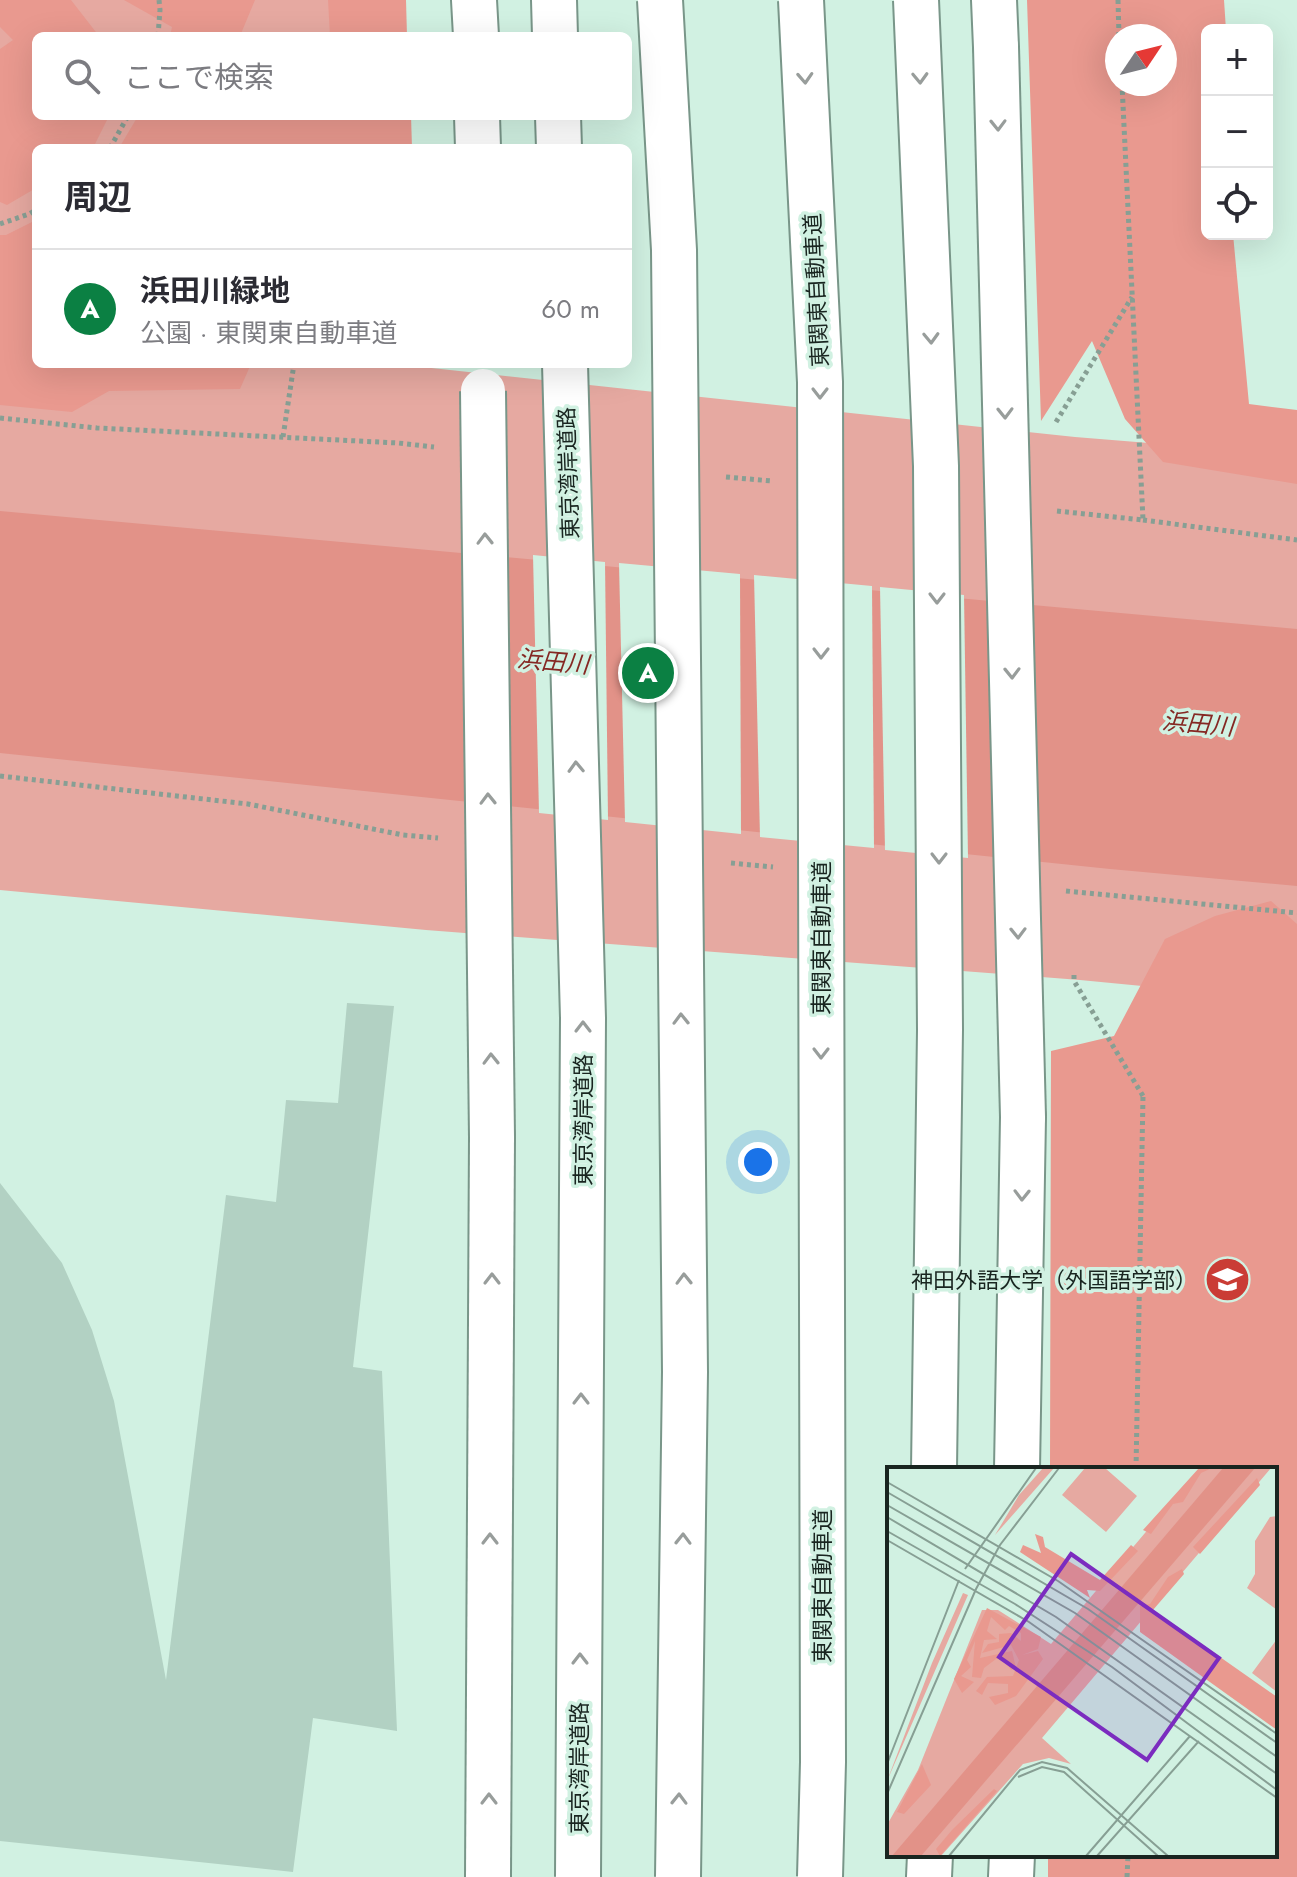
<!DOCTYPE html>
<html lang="ja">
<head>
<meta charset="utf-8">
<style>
  body { margin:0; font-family:Jost,"Noto Sans JP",sans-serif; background:#f2f2f3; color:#2b2b33 }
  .controls { position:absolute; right:24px; top:24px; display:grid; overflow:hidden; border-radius:12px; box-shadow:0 8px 32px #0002 }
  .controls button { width:72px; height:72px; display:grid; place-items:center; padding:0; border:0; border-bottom:2px solid #e1e1e2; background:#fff; color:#2b2b33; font:40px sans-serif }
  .compass { position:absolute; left:1105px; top:24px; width:72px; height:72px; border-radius:50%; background:#fff; box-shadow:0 8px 32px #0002; rotate:55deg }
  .you { position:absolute; left:758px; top:1162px; width:28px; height:28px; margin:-20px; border:6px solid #fff; border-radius:50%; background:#1a73e8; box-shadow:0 0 0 12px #1a73e833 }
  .badge { display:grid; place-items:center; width:52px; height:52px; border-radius:50%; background:#0b8043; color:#fff; font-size:26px; font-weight:700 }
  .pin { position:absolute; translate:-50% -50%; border:4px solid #fff; box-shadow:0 2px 8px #0006 }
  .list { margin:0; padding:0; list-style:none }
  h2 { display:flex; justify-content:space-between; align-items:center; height:104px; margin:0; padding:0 32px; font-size:34px }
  h2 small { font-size:26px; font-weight:400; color:#7c7c81 }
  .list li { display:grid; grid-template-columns:52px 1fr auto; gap:24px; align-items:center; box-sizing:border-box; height:120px; padding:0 32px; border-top:2px solid #e1e1e2 }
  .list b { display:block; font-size:30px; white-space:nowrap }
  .list p { margin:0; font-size:26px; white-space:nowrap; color:#7c7c81 }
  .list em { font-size:26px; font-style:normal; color:#7c7c81 }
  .icon { flex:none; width:44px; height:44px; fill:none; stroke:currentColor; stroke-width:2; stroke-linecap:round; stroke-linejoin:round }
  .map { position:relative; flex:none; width:1297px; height:1877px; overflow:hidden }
  .search { position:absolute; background:#fff; box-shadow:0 8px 32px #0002; left:32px; top:32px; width:600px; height:88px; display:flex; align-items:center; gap:20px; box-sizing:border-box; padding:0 28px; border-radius:12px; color:#7c7c81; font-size:30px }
  .panel { position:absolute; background:#fff; box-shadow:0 8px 32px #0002; left:32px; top:144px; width:600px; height:224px; border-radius:12px }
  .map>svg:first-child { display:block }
</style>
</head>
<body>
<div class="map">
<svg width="1297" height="1877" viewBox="0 0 1297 1877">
  <rect width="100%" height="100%" fill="#d1f1e2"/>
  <!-- green -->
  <path fill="#e6a9a1" d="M0,0H399L400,36H36V116H403L405,148H36V364H413V366L1075,437L1297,455V1001L1080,980L426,930L0,890Z"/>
  <!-- forest -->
  <g fill="#e9998f" fill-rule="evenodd">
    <path d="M0,0H71L99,36H36V116H109L93,148H36V188L7,205L0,202V49L13,40L0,27Z"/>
    <path d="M124,0H255L240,36H170L172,27Z"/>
    <path d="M328,0H406L407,36H330Z"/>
    <path d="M1027,0H1224L1226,30H1207V234H1233L1249,404L1297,410V484L1163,462L1125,419L1092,341L1041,421ZM1165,36V84H1117V36Z"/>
    <path d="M138,116H411L412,148H119Z"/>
    <path d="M36,220V364H251L240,389L109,391L72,412L0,405V235H6Z"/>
    <path d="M1271,901L1297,924V1877H1048V1855H1275V1469H1050L1051,1051L1114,1036L1165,939L1215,916Z"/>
  </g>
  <!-- water -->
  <path fill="#e29288" d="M0,511L1297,629V886L1110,869L0,753Z"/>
  <!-- pier -->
  <g fill="#d1f1e2">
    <path d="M533,555L605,562L608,820L539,813Z"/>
    <path d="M619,563L740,574L741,834L625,822Z"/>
    <path d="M754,575L872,586L874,848L760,837Z"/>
    <path d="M880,587L964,595L968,858L885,850Z"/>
  </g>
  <!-- building -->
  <path fill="#b2d1c3" d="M347,1003L394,1006L353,1367L382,1371L397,1731L313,1718L293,1872L0,1841V1183L62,1263L92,1330L114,1401L166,1680L226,1195L276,1202L286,1100L338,1103Z"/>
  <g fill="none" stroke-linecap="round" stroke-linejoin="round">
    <defs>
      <g id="trunk">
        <path d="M474,0L476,36"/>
        <path d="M554,0L555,36"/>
        <path d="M994,0L996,47"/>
        <path d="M477,116L478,148"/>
        <path d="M558,116L559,148"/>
        <path d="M1017,1469L1023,1117"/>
        <path d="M488,1877L492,1137"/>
        <path d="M929,1877L930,1855"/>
        <path d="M1011,1877L1012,1855"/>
      </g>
    </defs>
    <!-- trunk casing -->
    <use href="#trunk" stroke="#799689" stroke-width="48"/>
    <!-- path -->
    <g stroke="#879f94" stroke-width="5" stroke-dasharray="4 4" stroke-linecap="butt">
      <path d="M1118,0L1119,36"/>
      <path d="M158,36L160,10L159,0"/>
      <path d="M110,148L128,116"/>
      <path d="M0,224L29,214L36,210"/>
      <path d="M0,418L97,428L398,443L434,447"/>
      <path d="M1056,422L1132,297"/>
      <path d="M283,437L294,364"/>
      <path d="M726,477L772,481"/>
      <path d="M1057,511L1143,520L1122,84"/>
      <path d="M1143,520L1297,540"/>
      <path d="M0,776L248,804L403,835L438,838"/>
      <path d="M731,863L773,867"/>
      <path d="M1066,891L1297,913"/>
      <path d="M1136,1469L1143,1096"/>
      <path d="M1127,1877L1128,1855"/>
    </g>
    <!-- trunk -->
    <use href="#trunk" stroke="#fff" stroke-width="44"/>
    <defs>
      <g id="trunk-bridge">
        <path d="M916,0L936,466L940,1030L934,1469"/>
        <path d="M996,47L1023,1117"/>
        <path d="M565,364L583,1018L578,1877"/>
        <path d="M483,391L492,1137"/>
      </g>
      <g id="motorway-bridge">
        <path d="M660,0L674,250L685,1372L678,1877"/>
        <path d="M801,0L820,382L823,1762L820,1877"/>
      </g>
    </defs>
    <!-- trunk-bridge casing -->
    <use href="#trunk-bridge" stroke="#799689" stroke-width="48" stroke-linecap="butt"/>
    <!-- motorway-bridge casing -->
    <use href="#motorway-bridge" stroke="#799689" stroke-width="48" stroke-linecap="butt"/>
    <!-- path-bridge -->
    <path stroke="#879f94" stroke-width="5" stroke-dasharray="4 4" stroke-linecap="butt" d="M1074,975V981L1143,1096"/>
    <!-- trunk-bridge -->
    <use href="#trunk-bridge" stroke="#fff" stroke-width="44"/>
    <!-- motorway-bridge -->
    <use href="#motorway-bridge" stroke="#fff" stroke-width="44"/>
  </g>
  <!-- one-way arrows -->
  <defs><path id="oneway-chevron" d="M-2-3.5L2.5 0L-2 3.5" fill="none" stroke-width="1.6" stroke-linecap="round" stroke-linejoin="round" transform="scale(2)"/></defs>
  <g stroke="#989d9b">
    <use href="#oneway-chevron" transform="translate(805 78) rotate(87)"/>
    <use href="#oneway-chevron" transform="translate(920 78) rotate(88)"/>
    <use href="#oneway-chevron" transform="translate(998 125) rotate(89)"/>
    <use href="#oneway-chevron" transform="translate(931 338) rotate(88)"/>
    <use href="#oneway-chevron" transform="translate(820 393) rotate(90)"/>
    <use href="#oneway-chevron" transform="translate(1005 413) rotate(89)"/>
    <use href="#oneway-chevron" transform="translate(485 539) rotate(-91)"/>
    <use href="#oneway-chevron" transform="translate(937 598) rotate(90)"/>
    <use href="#oneway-chevron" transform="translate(821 653) rotate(90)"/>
    <use href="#oneway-chevron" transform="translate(1012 673) rotate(89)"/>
    <use href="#oneway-chevron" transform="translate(576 767) rotate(-92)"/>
    <use href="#oneway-chevron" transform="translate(488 799) rotate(-91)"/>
    <use href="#oneway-chevron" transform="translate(939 858) rotate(90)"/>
    <use href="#oneway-chevron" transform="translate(1018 933) rotate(89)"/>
    <use href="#oneway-chevron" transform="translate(681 1019) rotate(-91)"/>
    <use href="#oneway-chevron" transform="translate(583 1027) rotate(-90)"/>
    <use href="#oneway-chevron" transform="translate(821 1053) rotate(90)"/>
    <use href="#oneway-chevron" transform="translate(491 1059) rotate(-91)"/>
    <use href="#oneway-chevron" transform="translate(1022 1195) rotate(91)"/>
    <use href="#oneway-chevron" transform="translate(492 1279) rotate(-90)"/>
    <use href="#oneway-chevron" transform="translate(684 1279) rotate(-91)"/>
    <use href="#oneway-chevron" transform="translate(581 1399) rotate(-90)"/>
    <use href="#oneway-chevron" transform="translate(490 1539) rotate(-90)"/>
    <use href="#oneway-chevron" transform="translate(683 1539) rotate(-89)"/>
    <use href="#oneway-chevron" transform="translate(580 1659) rotate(-90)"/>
    <use href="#oneway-chevron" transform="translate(489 1799) rotate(-90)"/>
    <use href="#oneway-chevron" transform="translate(679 1799) rotate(-89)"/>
  </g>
  <!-- icons -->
  <defs>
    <symbol id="university-disc" viewBox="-11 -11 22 22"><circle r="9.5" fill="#ca3c35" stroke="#d1f1e2"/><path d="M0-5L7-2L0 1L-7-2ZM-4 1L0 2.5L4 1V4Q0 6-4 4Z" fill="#fff"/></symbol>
  </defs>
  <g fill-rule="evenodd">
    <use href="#university-disc" x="1202" y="1254" width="51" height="51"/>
  </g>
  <g text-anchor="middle" stroke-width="7" stroke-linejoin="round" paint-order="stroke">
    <!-- street labels -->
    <g font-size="22" fill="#192520" stroke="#d1f1e2">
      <text transform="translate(816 290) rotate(-93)" y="8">東関東自動車道</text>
      <text transform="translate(568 473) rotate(-92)" y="8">東京湾岸道路</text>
      <text transform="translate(821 938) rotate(-90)" y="8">東関東自動車道</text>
      <text transform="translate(583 1120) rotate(-90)" y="8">東京湾岸道路</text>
      <text transform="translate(822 1586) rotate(-90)" y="8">東関東自動車道</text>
      <text transform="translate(579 1768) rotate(-90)" y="8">東京湾岸道路</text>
    </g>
    <!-- poi labels -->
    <g font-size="22" fill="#192520" stroke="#d1f1e2" text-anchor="end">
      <text x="1197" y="1288">神田外語大学（外国語学部）</text>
    </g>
    <!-- water labels -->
    <g font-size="24" font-style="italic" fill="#852823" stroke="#d1f1e2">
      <text transform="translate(553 662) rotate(5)" y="8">浜田川</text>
      <text transform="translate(1198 724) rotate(5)" y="8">浜田川</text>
    </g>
  </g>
  <!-- overview -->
  <g transform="translate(887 1467)">
    <rect width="390" height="390" fill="#d1f1e2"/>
    <path d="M156,1H167L108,68L132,28ZM198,1H218L250,29L219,65L175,28ZM313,1H384L155,271L184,297L162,291L136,297L54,389H0V358L31,303L95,143H111L164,177ZM390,49V143L360,121L368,107V74L383,50ZM76,126L81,128L0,314L45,196ZM390,172V225L365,206Z" fill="#e6a9a1"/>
    <path d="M312,1H325L314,6L296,35L286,37L264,67L256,63ZM370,11L373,18L313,87L306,80ZM148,67L156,70L158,80L213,113L244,78L251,84L213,124L200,123L203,131L133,85L136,78L154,86ZM295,102L297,107L266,143L390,230V263L253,165V139L263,137L281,110ZM100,141L154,170L151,182L135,188L151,184L156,192L129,229L108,238L102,230L121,226V217L101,216L95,228L89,224L100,210L126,209L132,193L124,178L95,186L101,177L112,175V167L124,166L134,174V166L122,159L118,163L104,150L100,164L110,172L97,173L93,191L125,184L129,201L124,203L116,191L109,192L97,201L94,211L85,210L88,174L80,193L84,200L74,209L87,215L75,226L67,212ZM35,297L44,318L17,347L10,345ZM107,322L110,324L53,389L49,382L65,363Z" fill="#e9998f"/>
    <path d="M336,1H368L34,389H5Z" fill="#e29288"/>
    <path fill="none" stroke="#879f94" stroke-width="2" d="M0,15L171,114L390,267M0,25L201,142L390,276M0,38L188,146L390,290M0,50L169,150L390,307M0,64L128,137L225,200L390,323M0,73L142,155L390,331M78,102L149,1M0,297L72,113M131,310L155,300L177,305L271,389M0,327L89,122L113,78L172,1M62,389L133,303L155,295L180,301L281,389M199,389L303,269M210,389L312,274"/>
    <path fill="#7b2cbf" fill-opacity="0.15" stroke="#7b2cbf" stroke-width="4" d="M184,87L332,191L260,293L112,190Z"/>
    <rect width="390" height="390" fill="none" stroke="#192520" stroke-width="4"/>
  </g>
</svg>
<div class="controls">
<button>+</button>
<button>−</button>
<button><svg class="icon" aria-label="locate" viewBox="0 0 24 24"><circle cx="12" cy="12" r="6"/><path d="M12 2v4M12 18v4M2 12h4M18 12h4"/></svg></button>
</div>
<svg class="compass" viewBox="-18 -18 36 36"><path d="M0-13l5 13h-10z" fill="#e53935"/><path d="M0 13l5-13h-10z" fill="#7c7c81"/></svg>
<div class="you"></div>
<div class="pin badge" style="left:648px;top:673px">A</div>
<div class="search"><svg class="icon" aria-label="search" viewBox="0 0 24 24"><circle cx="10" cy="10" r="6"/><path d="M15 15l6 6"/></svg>ここで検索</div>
<section class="panel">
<h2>周辺<small></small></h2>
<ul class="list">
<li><span class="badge">A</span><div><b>浜田川緑地</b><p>公園 · 東関東自動車道</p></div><em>60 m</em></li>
</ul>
</section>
</div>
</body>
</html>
